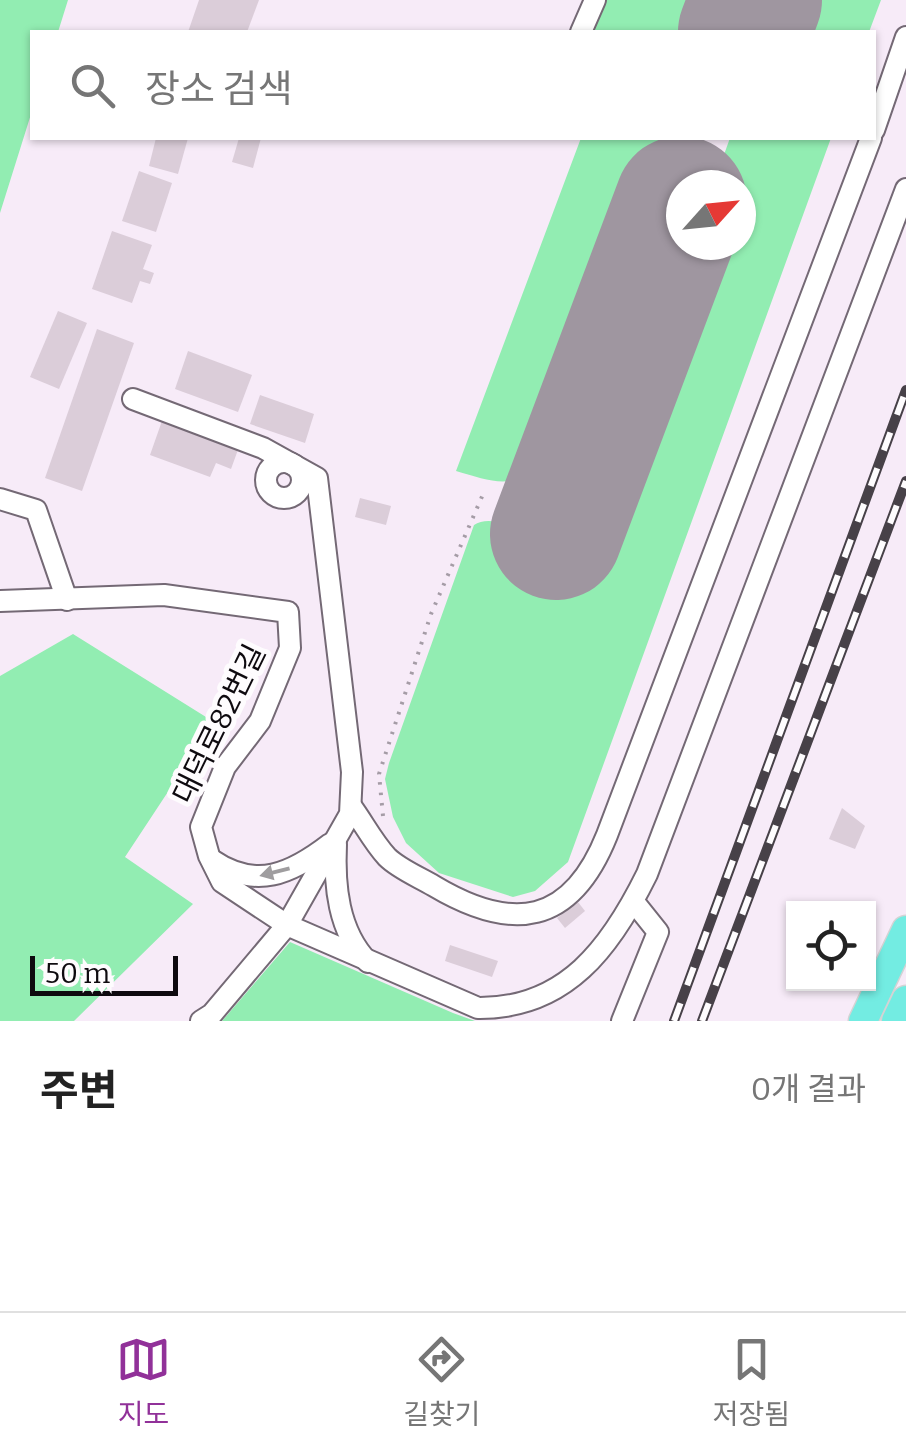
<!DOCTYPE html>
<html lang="ko">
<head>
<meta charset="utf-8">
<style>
  body { margin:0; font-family:Bitter,"Noto Sans KR",serif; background:#f2f2f2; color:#222 }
  .controls { position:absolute; right:30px; bottom:30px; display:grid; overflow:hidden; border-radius:0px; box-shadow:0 2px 8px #0004 }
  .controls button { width:90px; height:90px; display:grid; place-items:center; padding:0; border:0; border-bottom:2px solid #e0e0e0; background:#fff; color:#222; font:50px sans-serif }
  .compass { position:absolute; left:666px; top:170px; width:90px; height:90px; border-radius:50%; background:#fff; box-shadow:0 2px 8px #0004; rotate:63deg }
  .scale { position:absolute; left:30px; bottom:25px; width:148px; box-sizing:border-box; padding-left:10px; border:5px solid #0e0a0f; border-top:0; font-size:28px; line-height:35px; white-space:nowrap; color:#0e0a0f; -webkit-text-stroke:8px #fefcfe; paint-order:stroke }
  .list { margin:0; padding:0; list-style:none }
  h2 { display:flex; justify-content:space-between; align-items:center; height:130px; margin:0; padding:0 40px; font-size:42px }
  h2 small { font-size:32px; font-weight:400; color:#767676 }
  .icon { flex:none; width:55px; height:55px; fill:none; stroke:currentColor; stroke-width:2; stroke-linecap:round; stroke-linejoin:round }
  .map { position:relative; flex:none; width:906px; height:1021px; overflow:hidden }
  .search { position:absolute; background:#fff; box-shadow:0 2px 8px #0004; left:30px; right:30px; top:30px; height:110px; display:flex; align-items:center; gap:25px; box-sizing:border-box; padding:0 35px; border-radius:0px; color:#767676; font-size:38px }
  .sheet { height:290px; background:#fff }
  nav { display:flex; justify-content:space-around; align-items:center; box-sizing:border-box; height:140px; border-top:2px solid #e0e0e0; background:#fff; font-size:28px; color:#767676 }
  nav a { display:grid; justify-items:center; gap:5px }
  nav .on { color:#913199 }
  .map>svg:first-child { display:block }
</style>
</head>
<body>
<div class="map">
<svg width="906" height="1021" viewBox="0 0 906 1021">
  <rect width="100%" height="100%" fill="#f7ebf8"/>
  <!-- green -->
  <g fill="#92edb2">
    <path d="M0,0H68L58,32H32V111L0,213Z"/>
    <path d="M604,0H719L707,32H593Z"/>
    <path d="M781,0H881L869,32H769Z"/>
    <path d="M581,138H660L661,159L546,458C518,492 493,482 456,471Z"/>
    <path d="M730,138H831L568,862L535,891L513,897L439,873L406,843L393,817L385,779L389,763L474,525C497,509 552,546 577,555L691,245H741V185H713Z"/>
    <path d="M73,634L214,722L125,857L193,904L74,1021H0V676Z"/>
    <path d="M290,942L453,1013L475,1021H222Z"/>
  </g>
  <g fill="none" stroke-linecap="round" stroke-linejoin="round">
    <!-- runway -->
    <g stroke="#9f96a0" stroke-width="132">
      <path d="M744,32L756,0"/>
      <path d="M556,534L681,202"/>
    </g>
  </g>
  <!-- building -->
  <g fill="#dbcdd9">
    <path d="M199,0H259L247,32H188Z"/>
    <path d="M156,138H188L178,174L149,166Z"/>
    <path d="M239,138H261L253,168L232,162Z"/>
    <path d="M139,171L172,183L156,232L122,221Z"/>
    <path d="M112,231L152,245L143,269L154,273L150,284L140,281L132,303L92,289Z"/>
    <path d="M58,311L87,323L59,389L30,377Z"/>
    <path d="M97,329L134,343L82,491L45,478Z"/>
    <path d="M188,351L252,375L238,412L175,389Z"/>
    <path d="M260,395L314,414L305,443L250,424Z"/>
    <path d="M163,418L239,447L231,469L216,463L210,477L150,455Z"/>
    <path d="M360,498L391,506L386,525L355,517Z"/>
    <path d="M842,808L865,826L855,849L829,839Z"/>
    <path d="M578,902L585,911L565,928L557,918Z"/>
    <path d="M450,945L498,961L492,977L445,961Z"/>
  </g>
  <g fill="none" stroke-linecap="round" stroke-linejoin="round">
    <defs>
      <g id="minor">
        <path d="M581,32L595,0"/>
        <path d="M874,130L906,37"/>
        <path d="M133,399L263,448L317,478L352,772L350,814L287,925L212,1014L201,1021"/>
        <circle cx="284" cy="480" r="18"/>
        <path d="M0,499L36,510L67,600"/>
        <path d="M0,601L164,595L288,612L290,648L260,721L225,767L201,827L209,856L222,882L287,925L478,1008C566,1009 611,947 647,874L906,189"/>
        <path d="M351,806C363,822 373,842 387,857C399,869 419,877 434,886C513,933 571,925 607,835L871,138"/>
        <path d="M336,844C334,885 338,931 368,962"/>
        <path d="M212,860C256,890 291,874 330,844"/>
        <path d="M622,1021L658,932L634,902"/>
      </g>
      <g id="major">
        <path d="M863,1021L906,930"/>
        <path d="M896,1021L906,1000"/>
      </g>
    </defs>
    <!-- minor casing -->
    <use href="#minor" stroke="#746975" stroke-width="24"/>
    <!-- major casing -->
    <use href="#major" stroke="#d4d3d4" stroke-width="31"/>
    <!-- path -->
    <path stroke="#a59ca6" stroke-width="4" stroke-dasharray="2.5 8" stroke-linecap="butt" d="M383,816L379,774L431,614L484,492"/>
    <!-- minor -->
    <use href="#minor" stroke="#fff" stroke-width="20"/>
    <!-- major -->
    <use href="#major" stroke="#73ece2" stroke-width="28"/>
    <defs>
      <g id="rail">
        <path d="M674,1021L906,390"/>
        <path d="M702,1021L906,481"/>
      </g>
    </defs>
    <!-- rail casing -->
    <use href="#rail" stroke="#474148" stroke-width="10"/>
    <!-- rail -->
    <use href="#rail" stroke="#fefcfe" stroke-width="6" stroke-dasharray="19" stroke-linecap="butt"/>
  </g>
  <!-- one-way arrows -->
  <defs><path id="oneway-solid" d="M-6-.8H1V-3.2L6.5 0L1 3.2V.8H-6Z" transform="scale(2.5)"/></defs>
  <use fill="#9f9d9f" href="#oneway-solid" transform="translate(275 872) rotate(166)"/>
  <g text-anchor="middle" stroke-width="10" stroke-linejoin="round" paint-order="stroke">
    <!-- street labels -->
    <g font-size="30" fill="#0e0a0f" stroke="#fefcfe">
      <text transform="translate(219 724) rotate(-64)" y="10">대덕로82번길</text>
    </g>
  </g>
</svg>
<div class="controls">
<button><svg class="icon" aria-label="locate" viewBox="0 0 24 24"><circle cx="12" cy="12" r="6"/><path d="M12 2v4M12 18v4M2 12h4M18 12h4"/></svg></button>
</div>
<svg class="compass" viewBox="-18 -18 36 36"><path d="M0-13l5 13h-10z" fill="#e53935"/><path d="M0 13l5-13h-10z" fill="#767676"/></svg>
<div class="scale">50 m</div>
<div class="search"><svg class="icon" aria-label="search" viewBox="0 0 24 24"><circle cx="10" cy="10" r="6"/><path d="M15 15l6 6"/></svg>장소 검색</div>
</div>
<section class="sheet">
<h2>주변<small>0개 결과</small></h2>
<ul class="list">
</ul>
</section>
<nav>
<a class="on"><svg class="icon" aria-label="map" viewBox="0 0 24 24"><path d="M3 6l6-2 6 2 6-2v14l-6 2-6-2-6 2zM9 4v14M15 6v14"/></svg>지도</a>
<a><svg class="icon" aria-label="directions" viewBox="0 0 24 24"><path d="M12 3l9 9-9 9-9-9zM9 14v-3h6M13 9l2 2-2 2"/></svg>길찾기</a>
<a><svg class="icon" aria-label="saved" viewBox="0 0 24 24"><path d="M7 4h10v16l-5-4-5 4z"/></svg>저장됨</a>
</nav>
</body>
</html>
